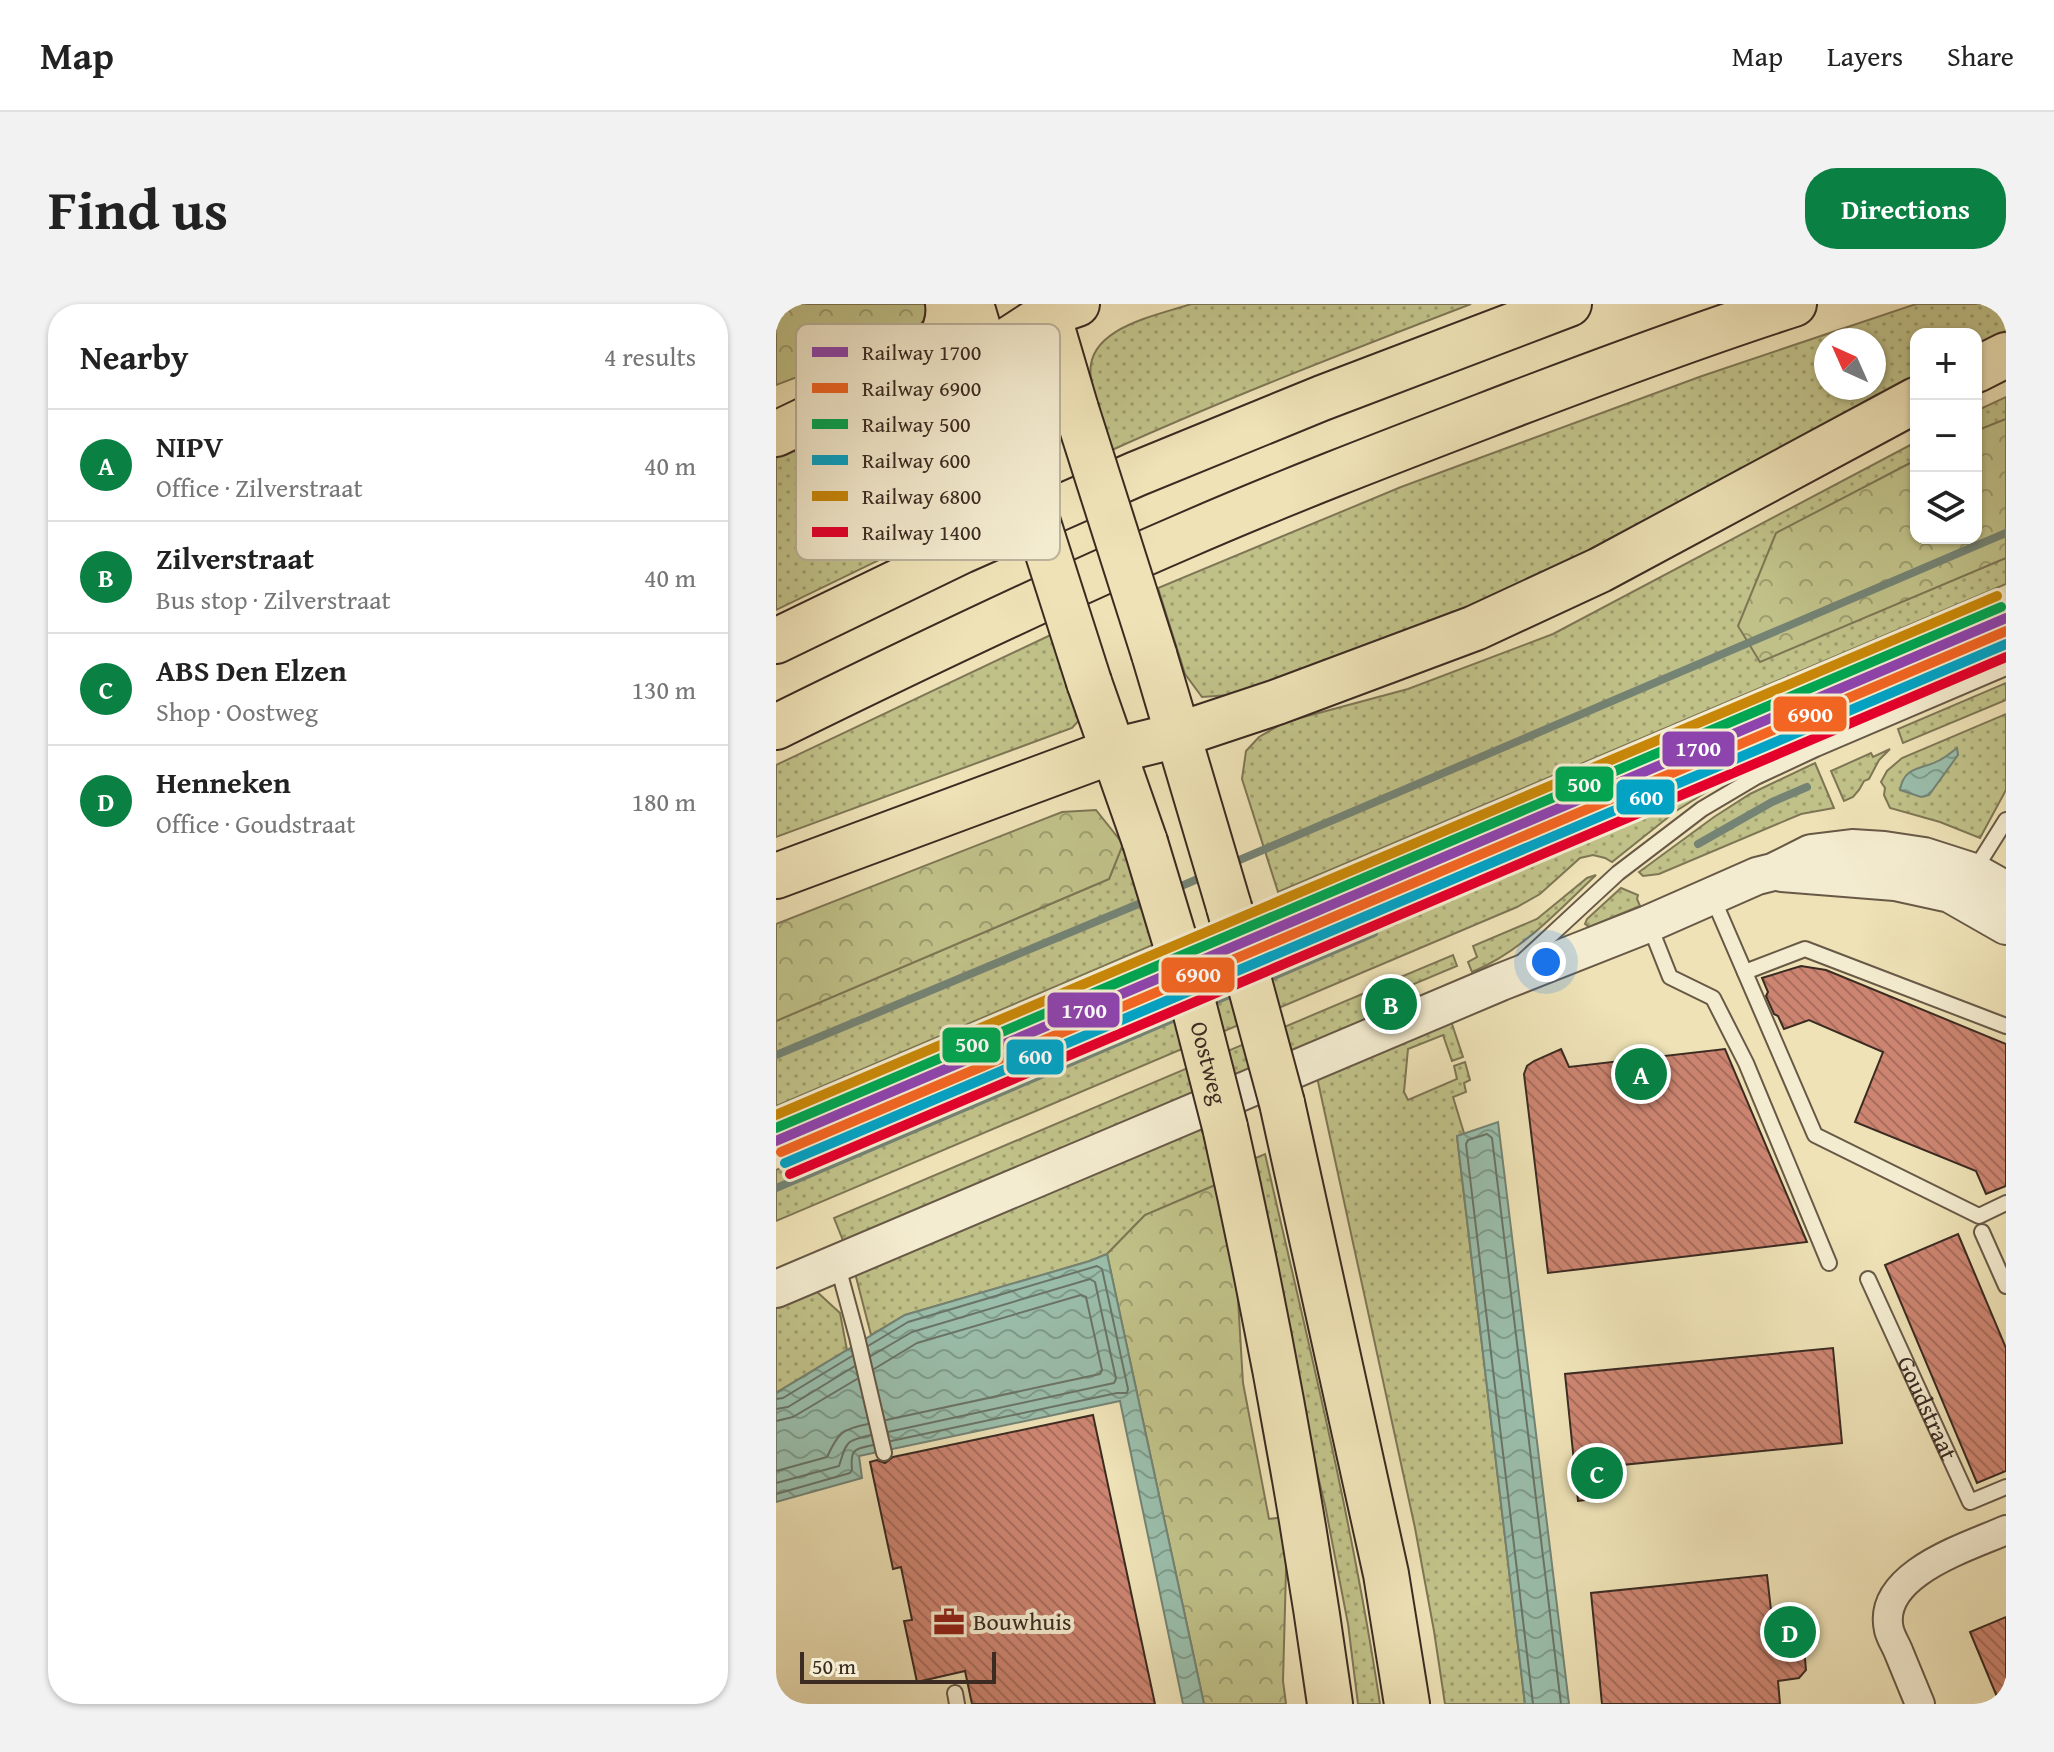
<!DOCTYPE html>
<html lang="en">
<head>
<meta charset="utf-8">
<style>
  body { margin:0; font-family:"Gentium Book Plus",serif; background:#f2f2f2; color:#222 }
  .controls { position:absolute; right:24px; top:24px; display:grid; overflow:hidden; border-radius:16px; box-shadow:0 2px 6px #0004 }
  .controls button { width:72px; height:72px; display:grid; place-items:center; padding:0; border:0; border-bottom:2px solid #e0e0e0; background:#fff; color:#222; font:40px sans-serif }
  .compass { position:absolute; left:1038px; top:24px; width:72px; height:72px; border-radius:50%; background:#fff; box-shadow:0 2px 6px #0004; rotate:315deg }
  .scale { position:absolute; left:24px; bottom:20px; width:196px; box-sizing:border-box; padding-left:8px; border:4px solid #3b2b22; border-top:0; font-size:22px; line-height:28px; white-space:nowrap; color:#3b2b22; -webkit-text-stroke:6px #f4ecd0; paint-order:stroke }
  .you { position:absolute; left:770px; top:658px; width:28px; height:28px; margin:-20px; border:6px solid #fff; border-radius:50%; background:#1a73e8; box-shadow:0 0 0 12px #1a73e833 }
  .badge { display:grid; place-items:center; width:52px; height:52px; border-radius:50%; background:#0b8043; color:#fff; font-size:26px; font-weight:700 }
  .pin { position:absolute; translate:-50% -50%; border:4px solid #fff; box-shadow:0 2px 8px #0006 }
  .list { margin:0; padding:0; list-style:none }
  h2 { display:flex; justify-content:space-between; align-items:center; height:104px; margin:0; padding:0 32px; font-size:34px }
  h2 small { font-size:26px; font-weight:400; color:#767676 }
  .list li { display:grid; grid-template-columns:52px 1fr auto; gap:24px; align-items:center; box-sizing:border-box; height:112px; padding:0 32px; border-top:2px solid #e0e0e0 }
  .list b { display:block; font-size:30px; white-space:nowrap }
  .list p { margin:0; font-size:26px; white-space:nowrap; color:#767676 }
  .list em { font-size:26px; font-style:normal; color:#767676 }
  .icon { flex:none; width:44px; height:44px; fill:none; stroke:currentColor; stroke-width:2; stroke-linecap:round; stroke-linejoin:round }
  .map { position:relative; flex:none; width:1230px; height:1400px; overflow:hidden; border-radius:32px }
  header { display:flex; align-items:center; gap:48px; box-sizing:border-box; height:112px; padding:0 40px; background:#fff; border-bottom:2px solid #e0e0e0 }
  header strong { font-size:38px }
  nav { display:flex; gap:44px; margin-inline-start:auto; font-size:28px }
  .intro { display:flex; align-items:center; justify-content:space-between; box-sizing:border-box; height:192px; padding:0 48px }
  h1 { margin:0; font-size:56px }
  .button { padding:20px 36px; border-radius:32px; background:#0b8043; color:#fff; font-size:28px; font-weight:700 }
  main { display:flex; gap:48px; padding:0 48px }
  aside { flex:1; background:#fff; border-radius:32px; box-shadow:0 2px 6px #0004 }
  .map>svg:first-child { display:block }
</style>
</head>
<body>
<header>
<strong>Map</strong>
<nav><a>Map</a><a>Layers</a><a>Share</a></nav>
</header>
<div class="intro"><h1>Find us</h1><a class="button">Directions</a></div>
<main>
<aside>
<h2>Nearby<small>4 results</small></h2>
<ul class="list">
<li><span class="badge">A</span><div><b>NIPV</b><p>Office · Zilverstraat</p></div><em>40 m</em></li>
<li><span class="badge">B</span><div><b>Zilverstraat</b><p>Bus stop · Zilverstraat</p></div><em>40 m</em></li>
<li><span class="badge">C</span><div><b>ABS Den Elzen</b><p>Shop · Oostweg</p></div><em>130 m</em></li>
<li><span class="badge">D</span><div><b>Henneken</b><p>Office · Goudstraat</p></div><em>180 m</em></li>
</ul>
</aside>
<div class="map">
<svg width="1230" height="1400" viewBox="0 0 1230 1400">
  <defs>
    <pattern id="grass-dots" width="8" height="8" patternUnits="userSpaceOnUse" patternTransform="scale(2)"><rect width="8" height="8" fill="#c0c188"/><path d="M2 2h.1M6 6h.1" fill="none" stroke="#9d9d6f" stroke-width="1.8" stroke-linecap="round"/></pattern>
    <pattern id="forest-crowns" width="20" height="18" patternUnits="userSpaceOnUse" patternTransform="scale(2)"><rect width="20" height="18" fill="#c0c188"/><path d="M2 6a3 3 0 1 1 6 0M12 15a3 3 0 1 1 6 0" fill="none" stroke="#9d9d6f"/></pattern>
    <pattern id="water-waves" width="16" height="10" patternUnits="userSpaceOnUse" patternTransform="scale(2)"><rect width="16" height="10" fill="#9abeab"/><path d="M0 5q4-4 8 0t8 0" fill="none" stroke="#7f9b8b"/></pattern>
    <pattern id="building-back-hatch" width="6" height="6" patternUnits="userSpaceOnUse" patternTransform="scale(2)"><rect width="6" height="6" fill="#cd8571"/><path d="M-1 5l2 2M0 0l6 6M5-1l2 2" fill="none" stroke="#a86d5c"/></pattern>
  </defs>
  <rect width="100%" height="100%" fill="#eee2b6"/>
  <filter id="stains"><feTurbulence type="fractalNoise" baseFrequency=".0025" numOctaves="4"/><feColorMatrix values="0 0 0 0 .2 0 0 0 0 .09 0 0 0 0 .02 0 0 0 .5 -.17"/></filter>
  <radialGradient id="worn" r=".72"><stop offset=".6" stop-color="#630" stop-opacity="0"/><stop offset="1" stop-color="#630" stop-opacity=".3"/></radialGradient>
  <!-- grass -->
  <g fill="url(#grass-dots)" stroke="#7e7655" stroke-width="2" fill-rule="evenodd">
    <path d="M415,0H695C575,46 454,93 336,146C328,122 318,98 315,74C307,24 380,12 415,0Z"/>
    <path d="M1140,0H1230V34L1200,48V30H1140V76L793,263L663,320L467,390L426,393L409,370L382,284L625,183L926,72ZM1050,36H1098V84H1050Z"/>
    <path d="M160,82L187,84L202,95L233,193L0,306V154Z"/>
    <path d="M1230,93V115L1200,127V107Z"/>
    <path d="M1140,138V156L1000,230L984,357L1230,254V280L502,588L466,475L470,447L483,433L509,418L632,385L777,330Z"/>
    <path d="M281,328L306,413L296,424L0,533V461Z"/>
    <path d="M1230,331V350L1002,447L959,470L900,507L836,558L829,554L817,551L804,554L764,590L741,603L0,917V866L511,646V640L529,628Z"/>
    <path d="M1230,379V396L1127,439L1122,425Z"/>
    <path d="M1230,410V486L1204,534L1164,518L1114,504L1108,491L1109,484L1105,478L1111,467L1126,454Z"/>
    <path d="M1114,445L1103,456L1093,475L1088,477L1083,486L1077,493L1068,497L1055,467L1095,449L1097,453Z"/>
    <path d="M1039,459L1058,504L1025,510L883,570L867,572L863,568L938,513L974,490Z"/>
    <path d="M347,540L379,640L0,802V717L333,575Z"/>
    <path d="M820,571C782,607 745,648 696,668L692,658L701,653L697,642L761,615L811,574Z"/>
    <path d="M845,584L862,591L861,595L864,602L813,623L809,620L811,615Z"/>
    <path d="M677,651L681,662L619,688L615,677Z"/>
    <path d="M605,682L614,703L595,716L68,939L58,914Z"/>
    <path d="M675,717L687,753L676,757L667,731L632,745L628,788L632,796L681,775L678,762L689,758L694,776L688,779L690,788L677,793L688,829L681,833L749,1400H669L658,1327L639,1224L541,773Z"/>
    <path d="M425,820L444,879L369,911L331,950L314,957L129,1011L95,1031L79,969Z"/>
    <path d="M489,850C531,1033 576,1214 604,1400H582L572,1320L549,1201L510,1041L472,857Z"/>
    <path d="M39,986L64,1009L71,1046L0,1089V1003Z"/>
  </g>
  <!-- forest -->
  <g fill="url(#forest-crowns)" stroke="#7e7655" stroke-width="2">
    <path d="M0,0H151L148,16L136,30L0,81Z"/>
    <path d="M1230,115V254L984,358L962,322L1000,229L1140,156V234H1200V127Z"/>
    <path d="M320,506L347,540L333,575L0,717V620L286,508Z"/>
    <path d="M444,879L458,928L467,1079L493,1215L508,1213L511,1230L507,1377L510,1400H428L331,950L369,911Z"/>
  </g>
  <!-- water -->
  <g fill="url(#water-waves)" stroke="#748374" stroke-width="2">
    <path d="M1181,444L1182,451L1153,491L1145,493L1124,486C1128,461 1146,466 1164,456C1170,453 1176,448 1181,444Z"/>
    <path d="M722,818L793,1400H749L681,832Z"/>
    <path d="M331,950L428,1400H407L344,1097L83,1152L86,1174L0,1198V1089L129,1011L314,957Z"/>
  </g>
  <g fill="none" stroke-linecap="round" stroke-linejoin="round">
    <!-- shore -->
    <g stroke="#6a7466" stroke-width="2">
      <path d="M92,1042L132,1018L321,962L326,965L352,1085L351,1089H341L115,1137"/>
      <path d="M95,1052L136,1028L314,975L319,978L340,1075L338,1079L112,1128"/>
      <path d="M98,1065L141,1039L305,991L310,993L326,1066L324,1070L110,1116"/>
      <path d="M0,1095L7,1094L76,1052"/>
      <path d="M0,1105L12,1103L79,1062"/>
      <path d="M0,1117L17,1113L81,1075"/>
      <path d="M0,1167L51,1153C62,1129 66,1125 92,1120"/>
      <path d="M0,1179L63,1162C71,1138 68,1137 95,1131"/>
      <path d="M0,1190L74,1169L76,1166C74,1145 78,1145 97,1141"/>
      <path d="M757,1400L690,840L692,836L711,830L716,834L785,1400"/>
    </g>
    <!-- stream -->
    <g stroke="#748374" stroke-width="8">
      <path d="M922,540L996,498L1031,483"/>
      <path d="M454,560L1230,229"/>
      <path d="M396,586L431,571"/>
      <path d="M486,677L598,629"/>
      <path d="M431,700L463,687"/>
      <path d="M0,751L372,596"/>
      <path d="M0,884L408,710"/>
    </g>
  </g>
  <!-- building -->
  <g fill="url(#building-back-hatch)" stroke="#3b2b22" stroke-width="2">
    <path d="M1025,662L1050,666L1230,740V882L1210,890L1200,867L1079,818L1107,748L1033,716L1008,725L1002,712L998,710L990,692L992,688L986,674Z"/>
    <path d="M785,745L793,763L949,745L1031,938L772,969L748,770L751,762L758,757Z"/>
    <path d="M1182,930L1230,1044V1167L1201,1179L1109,961Z"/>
    <path d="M1057,1044L1066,1139L836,1162L837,1173L833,1174L835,1193L802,1197L789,1070Z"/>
    <path d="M317,1111L379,1400H196L189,1367L141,1378L128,1317L136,1316L125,1263L117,1265L94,1158L101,1156L109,1159L117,1153Z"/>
    <path d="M991,1271L995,1306L1016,1304L1025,1311L1030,1366L1023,1374L1002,1377L1004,1400H826L815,1289Z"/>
    <path d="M1230,1313V1400H1224L1194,1328Z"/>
  </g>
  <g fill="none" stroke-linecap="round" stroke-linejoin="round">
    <defs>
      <g id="service">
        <path d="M1198,567L1230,516"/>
        <path d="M936,592L1039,831L1203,912L1230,899"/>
        <path d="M873,620L894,673L937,694L970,759L1053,959"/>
        <path d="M748,656L842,569L926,505L980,473L1040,445L1230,364"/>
        <path d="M969,668L1029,645L1230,722"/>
        <path d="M1206,928L1230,982"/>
        <path d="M61,959L81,1033L108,1149"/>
        <path id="s1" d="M1092,975L1194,1198L1230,1183"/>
        <path d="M179,1389L181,1400"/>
      </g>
      <path id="minor" d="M1144,1400C1137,1383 1130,1366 1123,1349C1120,1341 1115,1334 1113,1326C1100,1270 1192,1243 1230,1226"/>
      <g id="tertiary">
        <path d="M1006,569L1119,578L1174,590L1230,622"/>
        <path d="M0,985L725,678L872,620L981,572L997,568L1035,549L1076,544L1108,546L1148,552L1198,568L1230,586"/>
      </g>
      <g id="primary">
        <path d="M195,0L235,134"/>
        <path d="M269,0L300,105"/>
        <path d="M378,350L453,603"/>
        <path d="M313,378L369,538"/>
        <path d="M506,799L610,1270L631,1400"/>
        <path d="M449,823C492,1014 527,1206 554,1400"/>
      </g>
      <g id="motorway">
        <path d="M1200,66L1230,51"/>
        <path d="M131,74L156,69L209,51L272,10L301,0"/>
        <path d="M0,130L125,70C151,53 176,34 172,0"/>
        <path d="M0,337L186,247L360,170L546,94L793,0"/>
        <path d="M0,423C134,357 269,292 406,233C516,185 627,143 739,100C831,65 924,30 1018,0"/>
        <path d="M0,572L337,447L402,431L501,398L699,324L824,266L1140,96"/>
      </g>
    </defs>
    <!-- service casing -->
    <use href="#service" stroke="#685947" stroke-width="18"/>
    <!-- minor casing -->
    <use href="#minor" stroke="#685947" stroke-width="32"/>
    <!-- tertiary casing -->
    <use href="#tertiary" stroke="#685947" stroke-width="40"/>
    <!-- primary casing -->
    <use href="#primary" stroke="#3b2b22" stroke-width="48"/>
    <!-- motorway casing -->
    <use href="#motorway" stroke="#3b2b22" stroke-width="48"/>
    <!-- service -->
    <use href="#service" stroke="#f4ecd0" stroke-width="14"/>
    <!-- minor -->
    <use href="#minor" stroke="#f4ecd0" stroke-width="28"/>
    <!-- tertiary -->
    <use href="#tertiary" stroke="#f4ecd0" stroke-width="36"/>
    <!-- primary -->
    <use href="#primary" stroke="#eee2b6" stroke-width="44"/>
    <!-- motorway -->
    <use href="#motorway" stroke="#eee2b6" stroke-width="44"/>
    <defs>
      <g id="primary-bridge">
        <path d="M300,105L378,350"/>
        <path d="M235,134L313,378"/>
        <path id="s2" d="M369,538L414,687L449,823"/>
        <path d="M453,603L506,799"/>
      </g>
    </defs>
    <!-- primary-bridge casing -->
    <use href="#primary-bridge" stroke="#3b2b22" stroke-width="48" stroke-linecap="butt"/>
    <!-- primary-bridge -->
    <use href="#primary-bridge" stroke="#eee2b6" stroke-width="44"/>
    <defs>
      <path id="rail-1" d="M0,837L1230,314"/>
      <path id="rail-2" d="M5,848L1230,327"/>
      <path id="rail-3" d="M0,824L1225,303"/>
      <path id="rail-4" d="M9,859L1230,340"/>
      <path id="rail-5" d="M0,811L1221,292"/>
      <path id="rail-6" d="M14,870L1230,353"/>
    </defs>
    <!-- rail-1 casing -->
    <use href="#rail-1" stroke="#f4ecd0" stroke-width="16"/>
    <!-- rail-2 casing -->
    <use href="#rail-2" stroke="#f4ecd0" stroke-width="16"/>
    <!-- rail-3 casing -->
    <use href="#rail-3" stroke="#f4ecd0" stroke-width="16"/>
    <!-- rail-4 casing -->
    <use href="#rail-4" stroke="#f4ecd0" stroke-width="16"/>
    <!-- rail-5 casing -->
    <use href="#rail-5" stroke="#f4ecd0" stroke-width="16"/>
    <!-- rail-6 casing -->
    <use href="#rail-6" stroke="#f4ecd0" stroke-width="16"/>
    <!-- rail-1 -->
    <use href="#rail-1" stroke="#8e44ad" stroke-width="10"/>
    <!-- rail-2 -->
    <use href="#rail-2" stroke="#f26522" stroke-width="10"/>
    <!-- rail-3 -->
    <use href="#rail-3" stroke="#00a651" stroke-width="10"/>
    <!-- rail-4 -->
    <use href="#rail-4" stroke="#03a3c5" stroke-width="10"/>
    <!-- rail-5 -->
    <use href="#rail-5" stroke="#c88708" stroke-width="10"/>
    <!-- rail-6 -->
    <use href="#rail-6" stroke="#e4002b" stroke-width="10"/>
  </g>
  <!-- icons -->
  <defs>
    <symbol id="office-bare" viewBox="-9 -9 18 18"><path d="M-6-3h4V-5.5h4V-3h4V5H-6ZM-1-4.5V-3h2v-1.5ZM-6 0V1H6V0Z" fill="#8f2418" stroke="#f4ecd0" stroke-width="2.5" paint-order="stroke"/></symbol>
  </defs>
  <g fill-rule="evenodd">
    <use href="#office-bare" x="151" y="1296" width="44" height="44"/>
  </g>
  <g text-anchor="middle" stroke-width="8" stroke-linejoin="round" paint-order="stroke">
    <!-- street labels -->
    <g font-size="24" fill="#3b2b22" stroke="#f4ecd0">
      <text dy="8" stroke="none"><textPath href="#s2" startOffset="230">Oostweg</textPath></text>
      <text dy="8" stroke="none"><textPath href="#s1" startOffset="142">Goudstraat</textPath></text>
    </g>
    <!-- poi labels -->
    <g font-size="24" fill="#3b2b22" stroke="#f4ecd0" text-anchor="start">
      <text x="197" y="1326">Bouwhuis</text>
    </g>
  </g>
  <!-- legend -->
  <rect x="20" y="20" width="264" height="236" rx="12" fill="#f4ecd0" stroke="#bcb29c" stroke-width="2"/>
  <rect x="36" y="43" width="36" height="10" fill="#8e44ad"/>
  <rect x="36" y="79" width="36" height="10" fill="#f26522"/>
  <rect x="36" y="115" width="36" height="10" fill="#00a651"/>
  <rect x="36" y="151" width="36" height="10" fill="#03a3c5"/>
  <rect x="36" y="187" width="36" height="10" fill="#c88708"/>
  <rect x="36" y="223" width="36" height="10" fill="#e4002b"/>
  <g font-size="22" fill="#3b2b22">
    <text x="86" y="56">Railway 1700</text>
    <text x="86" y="92">Railway 6900</text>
    <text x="86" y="128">Railway 500</text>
    <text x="86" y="164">Railway 600</text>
    <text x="86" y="200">Railway 6800</text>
    <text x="86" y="236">Railway 1400</text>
  </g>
  <g stroke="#f4ecd0" stroke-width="3">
    <rect x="996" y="391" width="76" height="38" rx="8" fill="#f26522"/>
    <rect x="885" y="426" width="75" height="38" rx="8" fill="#8e44ad"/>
    <rect x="778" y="461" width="61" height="38" rx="8" fill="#00a651"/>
    <rect x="839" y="474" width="61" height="38" rx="8" fill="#03a3c5"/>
    <rect x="384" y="652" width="76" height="38" rx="8" fill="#f26522"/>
    <rect x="270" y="687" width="75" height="38" rx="8" fill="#8e44ad"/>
    <rect x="165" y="722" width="61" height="38" rx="8" fill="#00a651"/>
    <rect x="229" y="734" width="60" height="38" rx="8" fill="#03a3c5"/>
  </g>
  <g font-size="22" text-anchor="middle" font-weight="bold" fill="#fff">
    <text x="1034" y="418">6900</text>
    <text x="922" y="452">1700</text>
    <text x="808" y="488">500</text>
    <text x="870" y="501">600</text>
    <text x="422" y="678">6900</text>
    <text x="308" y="714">1700</text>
    <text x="196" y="748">500</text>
    <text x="259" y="760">600</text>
  </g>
  <rect width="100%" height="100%" filter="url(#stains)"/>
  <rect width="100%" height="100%" fill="url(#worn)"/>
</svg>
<div class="controls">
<button>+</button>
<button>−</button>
<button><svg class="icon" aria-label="layers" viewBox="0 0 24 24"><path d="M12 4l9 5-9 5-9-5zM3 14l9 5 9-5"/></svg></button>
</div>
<svg class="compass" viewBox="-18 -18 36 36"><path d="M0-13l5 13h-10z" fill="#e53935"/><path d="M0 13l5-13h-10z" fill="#767676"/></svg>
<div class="scale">50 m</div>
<div class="you"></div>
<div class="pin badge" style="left:865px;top:770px">A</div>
<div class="pin badge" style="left:615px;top:700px">B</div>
<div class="pin badge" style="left:821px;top:1169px">C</div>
<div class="pin badge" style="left:1014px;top:1328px">D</div>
</div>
</main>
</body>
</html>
